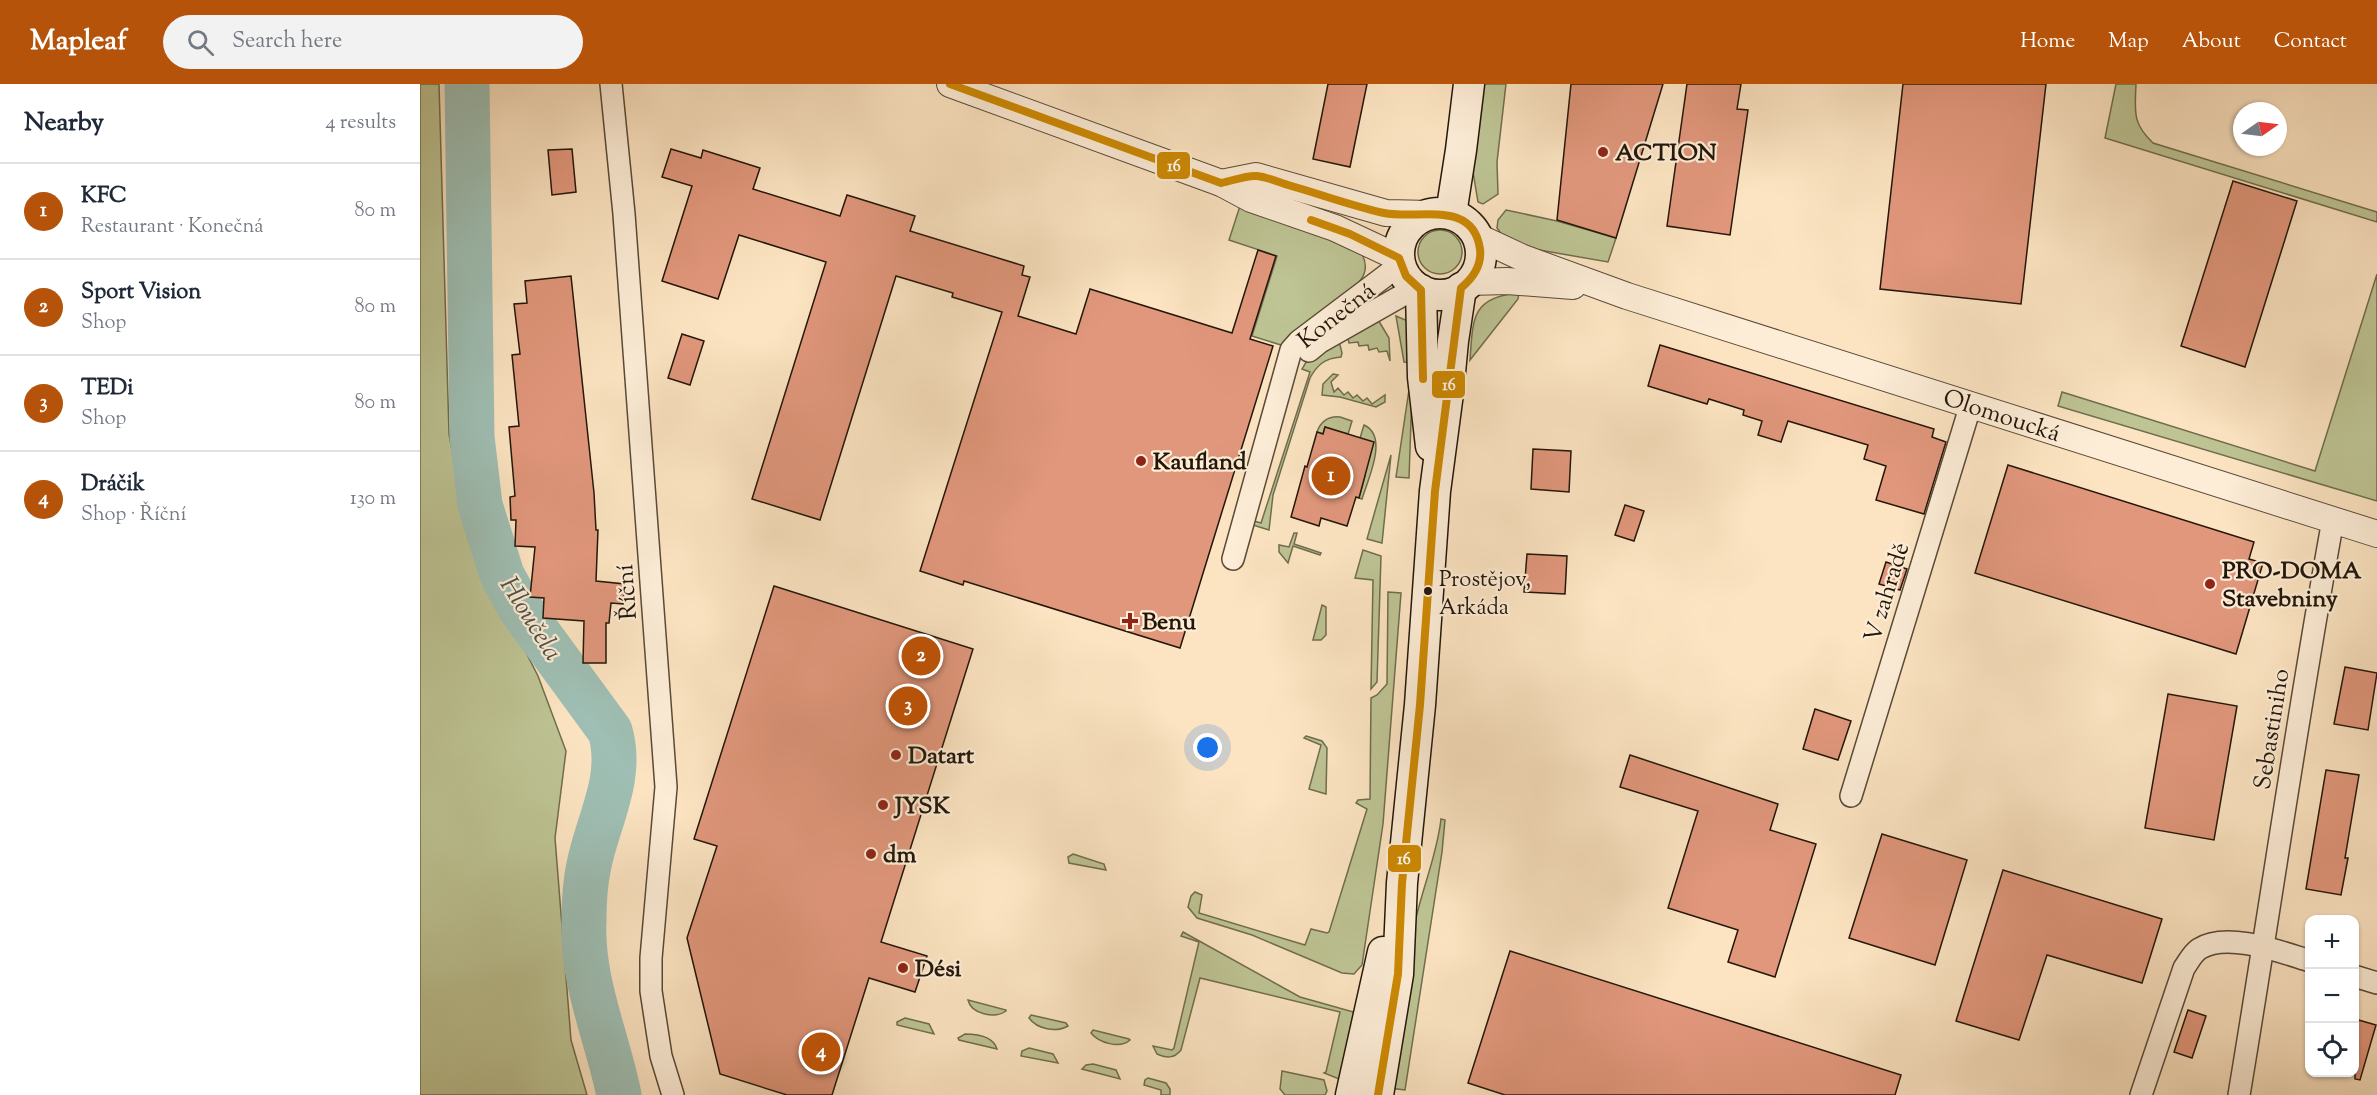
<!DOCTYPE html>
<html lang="en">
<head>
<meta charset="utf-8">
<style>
  body { margin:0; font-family:"Sorts Mill Goudy",serif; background:#f2f2f3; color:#1f2937 }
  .controls { position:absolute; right:18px; bottom:18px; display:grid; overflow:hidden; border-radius:12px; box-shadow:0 2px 4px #0004 }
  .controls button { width:54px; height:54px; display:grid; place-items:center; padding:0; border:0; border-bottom:2px solid #e0e1e3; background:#fff; color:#1f2937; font:30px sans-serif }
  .compass { position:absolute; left:1813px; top:18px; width:54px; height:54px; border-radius:50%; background:#fff; box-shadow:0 2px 4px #0004; rotate:76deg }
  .you { position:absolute; left:788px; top:664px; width:21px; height:21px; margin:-15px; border:4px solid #fff; border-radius:50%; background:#1a73e8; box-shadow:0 0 0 9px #1a73e833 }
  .badge { display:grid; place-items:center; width:39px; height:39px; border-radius:50%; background:#b45309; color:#fff; font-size:20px; font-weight:700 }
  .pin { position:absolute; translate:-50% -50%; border:3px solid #fff; box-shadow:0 2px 6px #0006 }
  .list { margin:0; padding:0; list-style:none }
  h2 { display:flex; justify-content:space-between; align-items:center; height:78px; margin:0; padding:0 24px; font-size:26px }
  h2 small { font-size:20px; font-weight:400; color:#747a83 }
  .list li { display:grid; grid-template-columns:39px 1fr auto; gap:18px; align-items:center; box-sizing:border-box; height:96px; padding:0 24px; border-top:2px solid #e0e1e3 }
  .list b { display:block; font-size:22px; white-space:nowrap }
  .list p { margin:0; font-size:20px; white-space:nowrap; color:#747a83 }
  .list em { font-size:20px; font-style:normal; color:#747a83 }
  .icon { flex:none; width:33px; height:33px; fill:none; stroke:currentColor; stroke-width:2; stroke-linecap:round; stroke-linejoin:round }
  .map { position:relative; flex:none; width:1957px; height:1011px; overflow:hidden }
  header { display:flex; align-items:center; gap:36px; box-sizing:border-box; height:84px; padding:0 30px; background:#b45309; color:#fff }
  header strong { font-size:28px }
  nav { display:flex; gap:33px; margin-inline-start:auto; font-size:21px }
  .search { width:420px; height:54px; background:#f2f2f3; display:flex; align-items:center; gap:15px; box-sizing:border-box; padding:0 21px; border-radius:33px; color:#747a83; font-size:22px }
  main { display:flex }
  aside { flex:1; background:#fff }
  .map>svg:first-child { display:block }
</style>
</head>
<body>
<header>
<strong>Mapleaf</strong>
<div class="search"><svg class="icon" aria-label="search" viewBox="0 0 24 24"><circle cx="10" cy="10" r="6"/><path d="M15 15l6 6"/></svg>Search here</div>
<nav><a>Home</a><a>Map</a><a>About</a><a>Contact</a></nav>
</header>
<main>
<aside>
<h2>Nearby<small>4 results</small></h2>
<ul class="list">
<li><span class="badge">1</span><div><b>KFC</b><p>Restaurant · Konečná</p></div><em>80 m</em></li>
<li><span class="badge">2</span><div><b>Sport Vision</b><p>Shop</p></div><em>80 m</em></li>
<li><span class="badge">3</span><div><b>TEDi</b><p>Shop</p></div><em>80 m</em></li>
<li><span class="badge">4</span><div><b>Dráčik</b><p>Shop · Říční</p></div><em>130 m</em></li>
</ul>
</aside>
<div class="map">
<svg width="1957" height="1011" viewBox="0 0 1957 1011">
  <rect width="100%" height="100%" fill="#fce4c2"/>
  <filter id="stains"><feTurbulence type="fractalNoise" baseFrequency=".00333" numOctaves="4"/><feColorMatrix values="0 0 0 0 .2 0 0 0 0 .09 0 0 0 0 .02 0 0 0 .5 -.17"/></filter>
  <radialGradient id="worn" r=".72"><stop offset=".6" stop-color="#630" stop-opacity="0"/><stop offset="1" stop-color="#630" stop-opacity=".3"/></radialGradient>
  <!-- green -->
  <g fill="#bec494" stroke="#706d4e" stroke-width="1.5">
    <path d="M0,0H19L29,350L48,455L118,592L146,667L135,754L151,956L167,1011H0Z"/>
    <path d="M1064,0H1086L1077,78L1078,110L1063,120L1058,118L1053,88Z"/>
    <path d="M1696,0H1716C1715,28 1712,39 1733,59L1957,128V138L1685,54Z"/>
    <path d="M820,122L867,138L940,167C944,173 947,182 944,190C936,210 882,247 864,262L832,252L857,172L809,156Z"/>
    <path d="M1086,126L1137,137L1196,154L1188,178L1102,163L1082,151L1077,144L1078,136Z"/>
    <circle cx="1020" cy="168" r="22"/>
    <path d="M1957,190V417L1638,322L1642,308L1895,387Z"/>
    <path d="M1099,209L1098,215L1050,276C1053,235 1051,213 1099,209Z"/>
    <path d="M976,232L988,237L994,252L989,394L976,393L993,279L984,278Z"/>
    <path d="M957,234L969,254L970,277L967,267L959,268L957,264L949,266L948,261L939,262L938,258L929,259L928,255L919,257L922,269L921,273C905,274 897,281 890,294L853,411L849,446L833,441L834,437L841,439L890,288L882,285L889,273Z"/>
    <path d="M913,290L918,291L911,298L914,308L918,304L924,311L928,308L933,314L937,311L943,317L947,314L952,320L965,311V318L956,323L920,313L902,311L903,300Z"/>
    <path d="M920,333L932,337L928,350L905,343L903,350L897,348C901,337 909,332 920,333Z"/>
    <path d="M944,341C969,352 948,395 942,415L939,414L945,392L940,354Z"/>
    <path d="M971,371L962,459L947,455Z"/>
    <path d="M874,449H877L874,460L901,469L900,471L873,462L868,479L859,468V461L869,463Z"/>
    <path d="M943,466L961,472L957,598L951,605L953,496L935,494Z"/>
    <path d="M968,508L981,509L963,740L942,881L934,890L922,889L832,851L777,834L768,823L771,812L775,808L782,811L779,829L885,861L891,845L907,849L909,848L947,725L936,719L938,716L950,715L951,614L957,611L967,600Z"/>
    <path d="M902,521L906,523V551L901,556H893Z"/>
    <path d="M886,652L902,657L907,664L906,710L889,705L901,661L884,654Z"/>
    <path d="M1021,735L1025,736L1022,768L985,1006L969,1004C977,951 983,896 994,843C1001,807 1017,772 1021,735Z"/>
    <path d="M653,770L684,780L686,786L649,779L648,773Z"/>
    <path d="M763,848L880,913L937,929L924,997L904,989L906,988L920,928L780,894L761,966C754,975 746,974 737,970L733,962L752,966L754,964L779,858L761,852Z"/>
    <path d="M548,916L586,926V927C575,935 551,930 548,916Z"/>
    <path d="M611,931L646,939L648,942C636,949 617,945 609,934Z"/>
    <path d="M485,934L509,940L514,950L477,941V938Z"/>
    <path d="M673,946L709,955L710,956C700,965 679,959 671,949Z"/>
    <path d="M545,950C557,950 573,952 577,965L539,956L538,954Z"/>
    <path d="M609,964L633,970L638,979L601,972L602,967Z"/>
    <path d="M673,980L696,986L700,995L662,985L666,981Z"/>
    <path d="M862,987L904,996L907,1007L905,1011H865L860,1005Z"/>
    <path d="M728,994L746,999L750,1005V1011H741V1006L724,1001L725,996Z"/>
  </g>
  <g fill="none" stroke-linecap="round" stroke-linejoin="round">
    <!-- river -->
    <path stroke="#9fbfb4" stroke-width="45" d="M47,0L52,353L60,421L82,491L100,524L190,647C204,694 178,736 169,781C165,799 164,818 164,836C161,897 187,952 199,1011"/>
  </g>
  <!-- building -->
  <g fill="#e1977c" stroke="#231609" stroke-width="1.5">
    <path d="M908,0H947L930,83L893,75Z"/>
    <path d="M1151,0H1243L1196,154L1137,136Z"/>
    <path d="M1267,0H1321L1317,25L1328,26L1310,151L1247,142Z"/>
    <path d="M1483,0H1626L1601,220L1460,205Z"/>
    <path d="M152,65L156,108L132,111L128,66Z"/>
    <path d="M251,65L281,74L283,66L340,84L333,105L420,132L427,111L495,132L490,147L604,182L602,191L610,193L598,232L656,250L670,205L812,249L838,166L856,172L830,255L853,262L760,564L544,497L543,501L500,487L582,228L532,213L533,209L476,192L400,436L332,415L406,178L319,151L298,215L242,197L272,102L242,93Z"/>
    <path d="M1813,97L1877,117L1825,283L1761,262Z"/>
    <path d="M151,192L174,409L176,446H178L176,497L205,500L203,520L191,519L189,539H186V579H163L164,537L123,534L124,514L110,513L115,463L95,462L96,436H91L90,413L95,412L89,343L99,342L92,271L100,270L94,220L107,219L105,197Z"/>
    <path d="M262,250L284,257L270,301L248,294Z"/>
    <path d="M1240,261L1514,345L1512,353L1526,358L1504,430L1456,416L1466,382L1444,375L1448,361L1368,337L1361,358L1338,351L1342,337L1323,331L1324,326L1289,315L1287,320L1228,302Z"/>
    <path d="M905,343L954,358L939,414L936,413L927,442L901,434L899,442L871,433L885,382L887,383L897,348L903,350Z"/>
    <path d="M1113,365L1151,367L1149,408L1111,405Z"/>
    <path d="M1588,381L1834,458L1829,475L1843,479L1816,570L1555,489Z"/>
    <path d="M1205,421L1224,427L1214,457L1195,451Z"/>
    <path d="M1107,470L1147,472L1145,510L1104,508Z"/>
    <path d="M1466,478L1487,485L1480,506L1459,500Z"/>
    <path d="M354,502L553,565L461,858L507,872L495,908L449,894L412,1011H367L300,990L267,854L297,762L274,755Z"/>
    <path d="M1925,583L1957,589L1948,646L1914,640Z"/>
    <path d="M1748,610L1817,622L1794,756L1725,744Z"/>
    <path d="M1395,625L1431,637L1418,676L1383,665Z"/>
    <path d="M1210,671L1358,720L1350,746L1396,760L1355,893L1308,878L1318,846L1248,824L1278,727L1200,703Z"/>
    <path d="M1906,686L1939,691L1925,774H1928L1921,811L1886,805Z"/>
    <path d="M1462,750L1547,776L1515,881L1429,854Z"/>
    <path d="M1583,786L1742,835L1722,899L1627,871L1599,956L1536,937Z"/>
    <path d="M1090,867L1481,991L1475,1011H1085L1048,999Z"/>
    <path d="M1768,926L1786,932L1772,974L1754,968Z"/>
    <path d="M1935,935L1956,941L1940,996L1935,995Z"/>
  </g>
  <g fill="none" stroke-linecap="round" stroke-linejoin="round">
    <defs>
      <g id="minor">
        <path d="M191,0L204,130L246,703L231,874V907L241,972L253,1011"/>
        <path d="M889,267L900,258L997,203"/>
        <path d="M813,475L871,266L879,257L981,180"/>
        <path d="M1431,712L1551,320"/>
        <path d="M1934,892L1957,899"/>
        <path d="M1721,1011L1764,884C1769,877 1772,870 1779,865C1807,847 1861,868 1890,877"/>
        <path d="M1819,1011C1851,819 1878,627 1913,436"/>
      </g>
      <g id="tertiary">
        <path d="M530,0L801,99L831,115L915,144L979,174"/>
        <path d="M801,99L836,92L966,129L1011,130"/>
        <path d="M1058,153L1103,174L1207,212L1957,450"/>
        <path d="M1049,198L1087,197L1153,202"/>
      </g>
      <g id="secondary">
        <circle cx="1020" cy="170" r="41"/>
        <path d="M1031,130L1041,66L1049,0"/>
        <path d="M1001,206L1003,293L1011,362"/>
        <path d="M931,1011L963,868"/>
        <path d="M958,1011L978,890L982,799L1000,621L1015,407L1028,309L1033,257L1041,204"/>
      </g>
    </defs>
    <!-- minor casing -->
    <use href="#minor" stroke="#594a37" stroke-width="24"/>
    <!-- tertiary casing -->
    <use href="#tertiary" stroke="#594a37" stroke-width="28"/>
    <!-- secondary casing -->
    <use href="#secondary" stroke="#231609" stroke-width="33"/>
    <!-- minor -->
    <use href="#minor" stroke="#fdedd7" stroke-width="21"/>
    <!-- tertiary -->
    <use href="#tertiary" stroke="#fdedd7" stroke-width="26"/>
    <!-- secondary -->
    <use href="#secondary" stroke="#fdedd7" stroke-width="30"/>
    <defs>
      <g id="bus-1">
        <path d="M530,0L801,99C812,97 826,91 837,92C847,93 858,98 868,101C900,110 932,122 964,129C998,136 1053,115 1060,165C1062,181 1053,194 1041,204L1015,407L1000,621L982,799L978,890L958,1011"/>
        <path d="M891,136L930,150L979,174L986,192L1001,206L1003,295"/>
      </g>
    </defs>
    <!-- bus-1 casing -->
    <use href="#bus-1" stroke="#fdedd7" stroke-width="12"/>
    <!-- bus-1 -->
    <use href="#bus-1" stroke="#cd8902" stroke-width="8"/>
  </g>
  <!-- markers -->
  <g fill="#8f2418" stroke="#fdedd7" stroke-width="2">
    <circle cx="1183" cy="68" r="6"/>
    <circle cx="721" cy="377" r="6"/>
    <circle cx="1790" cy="500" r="6"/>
    <path d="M707 528h6v6h6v6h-6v6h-6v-6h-6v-6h6z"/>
    <circle cx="476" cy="671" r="6"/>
    <circle cx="463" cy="721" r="6"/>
    <circle cx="451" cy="770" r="6"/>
    <circle cx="483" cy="884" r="6"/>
  </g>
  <circle fill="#231609" stroke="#fdedd7" stroke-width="2" cx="1008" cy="507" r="5"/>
  <g text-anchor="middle" stroke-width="4.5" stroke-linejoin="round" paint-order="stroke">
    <!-- bus labels -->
    <g font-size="22" fill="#231609" stroke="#fdedd7" text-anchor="start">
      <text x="1019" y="502">Prostějov,<tspan x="1019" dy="28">Arkáda</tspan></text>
    </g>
    <!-- poi labels -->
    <g font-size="24" font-weight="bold" fill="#231609" stroke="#fdedd7" text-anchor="start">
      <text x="1195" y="76">ACTION</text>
      <text x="733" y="385">Kaufland</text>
      <text x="1802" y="494">PRO-DOMA<tspan x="1802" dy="28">Stavebniny</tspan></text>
      <text x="722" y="545">Benu</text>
      <text x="488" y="679">Datart</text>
      <text x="475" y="729">JYSK</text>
      <text x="463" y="778">dm</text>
      <text x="495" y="892">Dési</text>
    </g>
    <!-- street labels -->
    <g font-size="24" fill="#231609" stroke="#fdedd7">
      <text transform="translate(916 231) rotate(-38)" y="8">Konečná</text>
      <text transform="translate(1582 331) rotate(18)" y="8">Olomoucká</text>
      <text transform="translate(206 508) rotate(-94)" y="8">Říční</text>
      <text transform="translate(1466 508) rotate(-73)" y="8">V zahradě</text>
      <text transform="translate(1851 645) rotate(-81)" y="8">Sebastiniho</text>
    </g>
    <!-- water labels -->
    <g font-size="26" font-style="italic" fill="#4e5145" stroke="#fdedd7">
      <text transform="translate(112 534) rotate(58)" y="9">Hloučela</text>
    </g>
  </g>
  <g stroke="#fdedd7" stroke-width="2">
    <rect x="736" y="67" width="35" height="29" rx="6" fill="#cd8902"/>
    <rect x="1011" y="286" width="35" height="29" rx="6" fill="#cd8902"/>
    <rect x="967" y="760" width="35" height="29" rx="6" fill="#cd8902"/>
  </g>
  <g font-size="16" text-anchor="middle" font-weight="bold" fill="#fff">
    <text x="754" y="87">16</text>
    <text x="1029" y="306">16</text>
    <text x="984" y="780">16</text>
  </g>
  <rect width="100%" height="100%" filter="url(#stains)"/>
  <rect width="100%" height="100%" fill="url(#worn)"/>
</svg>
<div class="controls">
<button>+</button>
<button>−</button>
<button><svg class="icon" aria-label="locate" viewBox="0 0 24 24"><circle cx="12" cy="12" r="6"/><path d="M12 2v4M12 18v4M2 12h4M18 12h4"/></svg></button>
</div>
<svg class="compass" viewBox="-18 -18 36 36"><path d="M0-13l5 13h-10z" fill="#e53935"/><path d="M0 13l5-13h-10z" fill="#747a83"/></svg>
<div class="you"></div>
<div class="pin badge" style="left:911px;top:392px">1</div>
<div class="pin badge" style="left:501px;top:572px">2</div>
<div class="pin badge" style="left:488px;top:622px">3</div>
<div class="pin badge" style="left:401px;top:968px">4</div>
</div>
</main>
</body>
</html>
